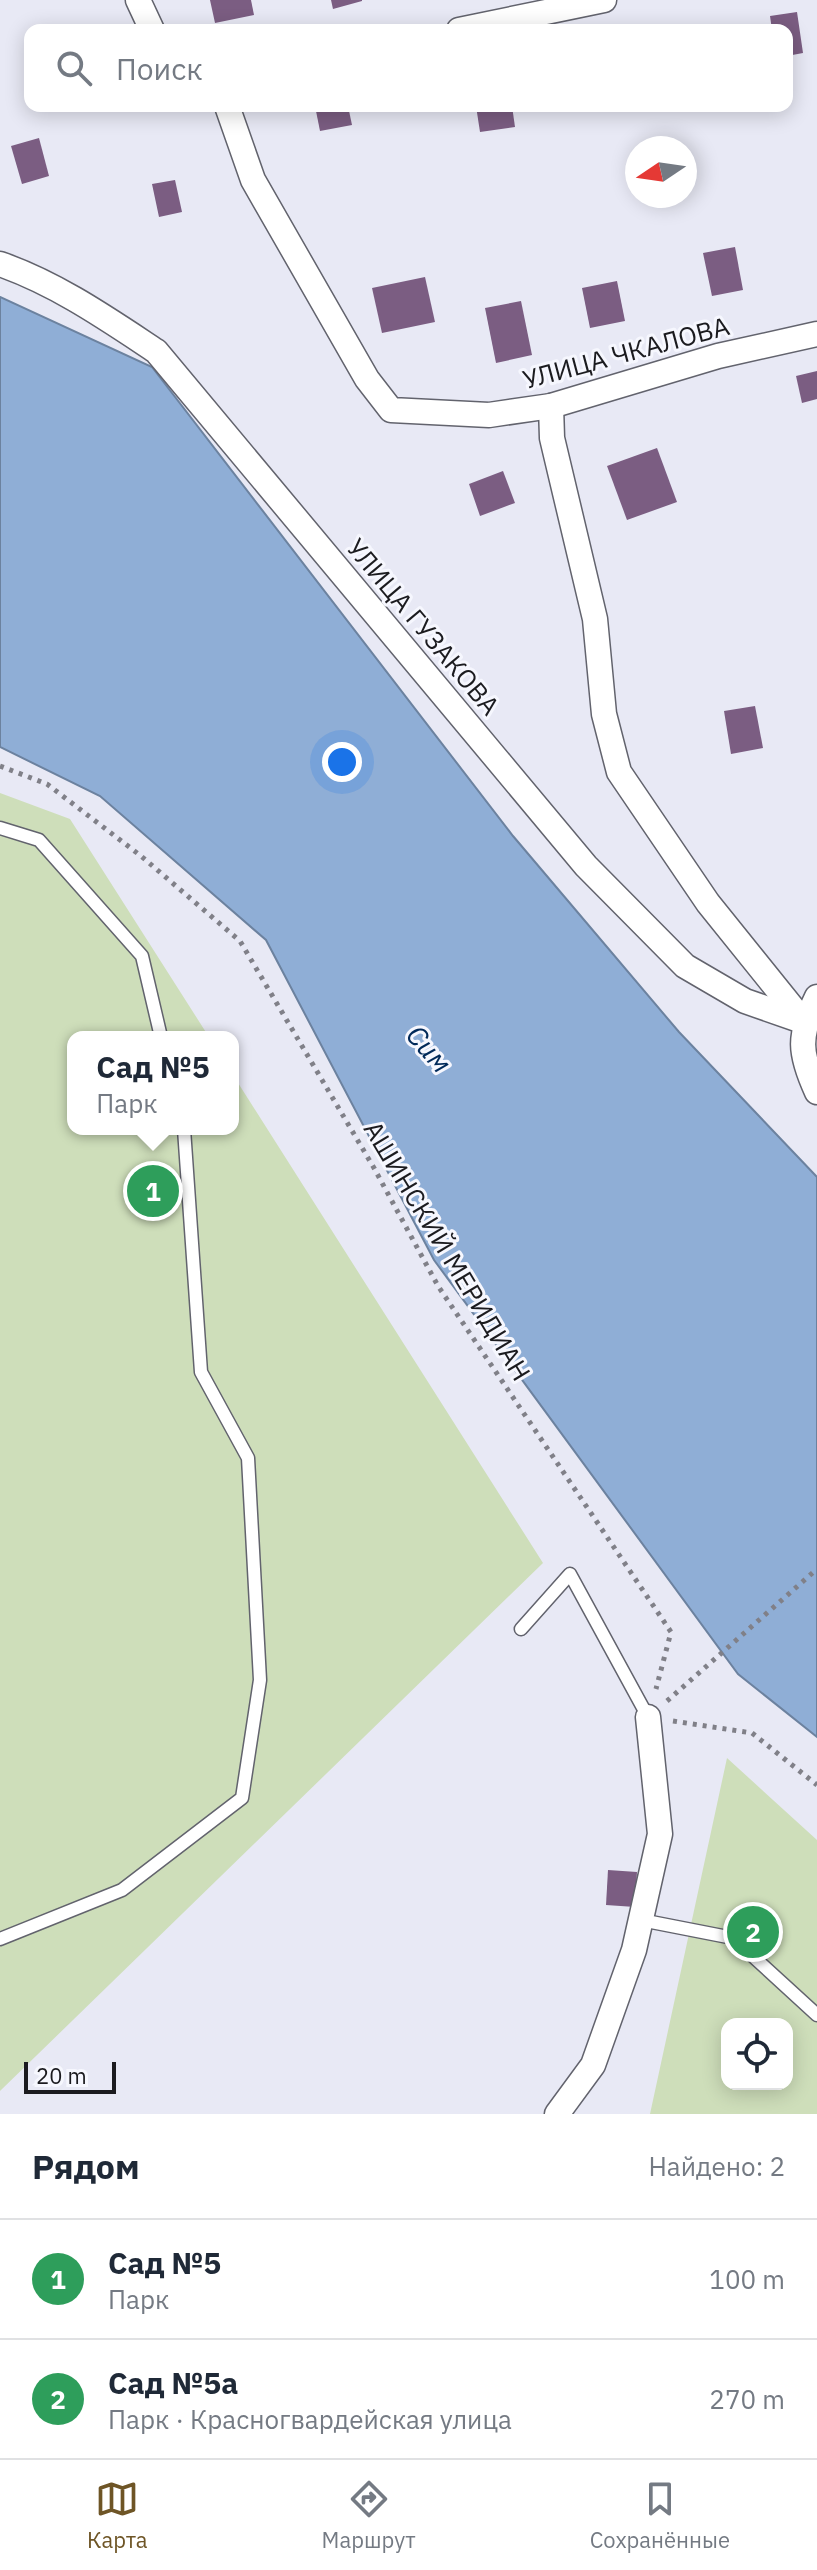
<!DOCTYPE html>
<html lang="ru">
<head>
<meta charset="utf-8">
<style>
  body { margin:0; font-family:"IBM Plex Sans",sans-serif; background:#f2f2f3; color:#1f2937 }
  .controls { position:absolute; right:24px; bottom:24px; display:grid; overflow:hidden; border-radius:16px; box-shadow:0 4px 20px #0003 }
  .controls button { width:72px; height:72px; display:grid; place-items:center; padding:0; border:0; border-bottom:2px solid #e0e1e3; background:#fff; color:#1f2937; font:40px sans-serif }
  .compass { position:absolute; left:625px; top:136px; width:72px; height:72px; border-radius:50%; background:#fff; box-shadow:0 4px 20px #0003; rotate:257deg }
  .scale { position:absolute; left:24px; bottom:20px; width:92px; box-sizing:border-box; padding-left:8px; border:4px solid #1b1b1f; border-top:0; font-size:22px; line-height:28px; white-space:nowrap; color:#1b1b1f; -webkit-text-stroke:6px #f6f7fe; paint-order:stroke }
  .you { position:absolute; left:342px; top:762px; width:28px; height:28px; margin:-20px; border:6px solid #fff; border-radius:50%; background:#1a73e8; box-shadow:0 0 0 12px #1a73e833 }
  .badge { display:grid; place-items:center; width:52px; height:52px; border-radius:50%; background:#6e5526; color:#fff; font-size:26px; font-weight:700 }
  .pin { position:absolute; translate:-50% -50%; border:4px solid #fff; box-shadow:0 2px 8px #0006 }
  .popup { position:absolute; left:67px; top:1031px; width:172px; height:104px; box-sizing:border-box; display:grid; place-content:center; border-radius:16px; background:#fff; filter:drop-shadow(0 2px 6px #0005); font-size:26px; white-space:nowrap; color:#747a83 }
  .popup b { font-size:30px; color:#1f2937 }
  .popup::after { content:''; position:absolute; left:50%; top:100%; margin-left:-16px; border:16px solid transparent; border-top-color:#fff }
  .list { margin:0; padding:0; list-style:none }
  h2 { display:flex; justify-content:space-between; align-items:center; height:104px; margin:0; padding:0 32px; font-size:34px }
  h2 small { font-size:26px; font-weight:400; color:#747a83 }
  .list li { display:grid; grid-template-columns:52px 1fr auto; gap:24px; align-items:center; box-sizing:border-box; height:120px; padding:0 32px; border-top:2px solid #e0e1e3 }
  .list b { display:block; font-size:30px; white-space:nowrap }
  .list p { margin:0; font-size:26px; white-space:nowrap; color:#747a83 }
  .list em { font-size:26px; font-style:normal; color:#747a83 }
  .icon { flex:none; width:44px; height:44px; fill:none; stroke:currentColor; stroke-width:2; stroke-linecap:round; stroke-linejoin:round }
  .map { position:relative; flex:none; width:817px; height:2114px; overflow:hidden }
  .search { position:absolute; background:#fff; box-shadow:0 4px 20px #0003; left:24px; right:24px; top:24px; height:88px; display:flex; align-items:center; gap:20px; box-sizing:border-box; padding:0 28px; border-radius:16px; color:#747a83; font-size:30px }
  .sheet { height:344px; background:#fff }
  nav { display:flex; justify-content:space-around; align-items:center; box-sizing:border-box; height:112px; border-top:2px solid #e0e1e3; background:#fff; font-size:22px; color:#747a83 }
  nav a { display:grid; justify-items:center; gap:4px }
  nav .on { color:#6e5526 }
  .map>svg:first-child { display:block }
</style>
</head>
<body>
<div class="map">
<svg width="817" height="2114" viewBox="0 0 817 2114">
  <rect width="100%" height="100%" fill="#e8e9f5"/>
  <!-- green -->
  <g fill="#cedeba" fill-rule="evenodd">
    <path d="M0,793L70,819L209,1037H73V1129H233V1075L543,1563L0,2091Z"/>
    <path d="M727,1758L817,1840V2114H650ZM727,2024H787V2084H727Z"/>
  </g>
  <!-- water -->
  <path fill="#8faed6" stroke="#6c829f" stroke-width="2" d="M0,297L152,367L513,836L679,1032L817,1177V1737L738,1674L434,1260L266,940L100,796L0,747Z"/>
  <!-- building -->
  <g fill="#7b5d82">
    <path d="M210,0H251L254,15L215,23Z"/>
    <path d="M331,0H362V1L333,9Z"/>
    <path d="M797,12L803,53L787,56V30H772L770,16Z"/>
    <path d="M315,106H348L352,125L320,131Z"/>
    <path d="M476,106H512L515,127L480,132Z"/>
    <path d="M39,138L49,176L22,184L11,146Z"/>
    <path d="M175,180L182,212L159,217L152,184Z"/>
    <path d="M735,247L743,290L712,296L703,253Z"/>
    <path d="M425,277L435,322L382,333L372,288Z"/>
    <path d="M617,281L625,321L590,328L582,288Z"/>
    <path d="M521,301L532,355L496,363L485,308Z"/>
    <path d="M817,371V399L802,403L796,376Z"/>
    <path d="M657,448L677,502L627,520L607,466Z"/>
    <path d="M503,471L515,503L480,516L469,484Z"/>
    <path d="M755,706L763,748L731,754L724,711Z"/>
    <path d="M608,1870L637,1872L635,1907L606,1905Z"/>
  </g>
  <g fill="none" stroke-linecap="round" stroke-linejoin="round">
    <defs>
      <g id="service">
        <path d="M0,828L39,840L142,956L161,1037"/>
        <path d="M521,1629L570,1574L648,1717"/>
        <path d="M641,1920L733,1938L817,2015"/>
        <path d="M0,1939L122,1890L242,1798L260,1680L248,1458L201,1372L184,1129"/>
      </g>
      <g id="minor">
        <path d="M138,0L152,30"/>
        <path d="M459,30L604,0"/>
        <path d="M227,106L253,180L367,379L391,410L489,415L551,406L718,356L817,334"/>
        <path d="M0,264C57,284 106,318 156,351L586,866L685,966L745,1001L805,1022"/>
        <path d="M551,406L552,438L595,619L604,714L619,772L708,903L803,1021"/>
        <path d="M817,997C798,1036 799,1053 817,1092"/>
        <path d="M557,2114L593,2065L634,1950L660,1834L648,1717"/>
      </g>
    </defs>
    <!-- service casing -->
    <use href="#service" stroke="#62636d" stroke-width="15"/>
    <!-- minor casing -->
    <use href="#minor" stroke="#62636d" stroke-width="27"/>
    <!-- path -->
    <g stroke="#808088" stroke-width="5" stroke-dasharray="4 6" stroke-linecap="butt">
      <path d="M0,766L47,784L141,856L240,941L374,1168L438,1286L671,1632L656,1689"/>
      <path d="M667,1701L817,1569"/>
      <path d="M673,1721L752,1733L817,1785"/>
    </g>
    <!-- service -->
    <use href="#service" stroke="#fff" stroke-width="12"/>
    <!-- minor -->
    <use href="#minor" stroke="#fff" stroke-width="24"/>
  </g>
  <g text-anchor="middle" stroke-width="6" stroke-linejoin="round" paint-order="stroke">
    <!-- street labels -->
    <g font-size="26" fill="#1b1b1f" stroke="#f6f7fe">
      <text transform="translate(626 353) rotate(-15)" y="9">УЛИЦА ЧКАЛОВА</text>
      <text transform="translate(423 627) rotate(50)" y="9">УЛИЦА ГУЗАКОВА</text>
      <text transform="translate(447 1251) rotate(59)" y="9">АШИНСКИЙ МЕРИДИАН</text>
    </g>
    <!-- water labels -->
    <g font-size="28" font-style="italic" fill="#002959" stroke="#f6f7fe">
      <text transform="translate(429 1049) rotate(49)" y="10">Сим</text>
    </g>
  </g>
</svg>
<div class="controls">
<button><svg class="icon" aria-label="locate" viewBox="0 0 24 24"><circle cx="12" cy="12" r="6"/><path d="M12 2v4M12 18v4M2 12h4M18 12h4"/></svg></button>
</div>
<svg class="compass" viewBox="-18 -18 36 36"><path d="M0-13l5 13h-10z" fill="#e53935"/><path d="M0 13l5-13h-10z" fill="#747a83"/></svg>
<div class="scale">20 m</div>
<div class="you"></div>
<div class="pin badge" style="left:153px;top:1191px;background:#2e9e5b">1</div>
<div class="popup"><b>Сад №5</b>Парк</div>
<div class="pin badge" style="left:753px;top:1932px;background:#2e9e5b">2</div>
<div class="search"><svg class="icon" aria-label="search" viewBox="0 0 24 24"><circle cx="10" cy="10" r="6"/><path d="M15 15l6 6"/></svg>Поиск</div>
</div>
<section class="sheet">
<h2>Рядом<small>Найдено: 2</small></h2>
<ul class="list">
<li><span class="badge" style="background:#2e9e5b">1</span><div><b>Сад №5</b><p>Парк</p></div><em>100 m</em></li>
<li><span class="badge" style="background:#2e9e5b">2</span><div><b>Сад №5а</b><p>Парк · Красногвардейская улица</p></div><em>270 m</em></li>
</ul>
</section>
<nav>
<a class="on"><svg class="icon" aria-label="map" viewBox="0 0 24 24"><path d="M3 6l6-2 6 2 6-2v14l-6 2-6-2-6 2zM9 4v14M15 6v14"/></svg>Карта</a>
<a><svg class="icon" aria-label="directions" viewBox="0 0 24 24"><path d="M12 3l9 9-9 9-9-9zM9 14v-3h6M13 9l2 2-2 2"/></svg>Маршрут</a>
<a><svg class="icon" aria-label="saved" viewBox="0 0 24 24"><path d="M7 4h10v16l-5-4-5 4z"/></svg>Сохранённые</a>
</nav>
</body>
</html>
